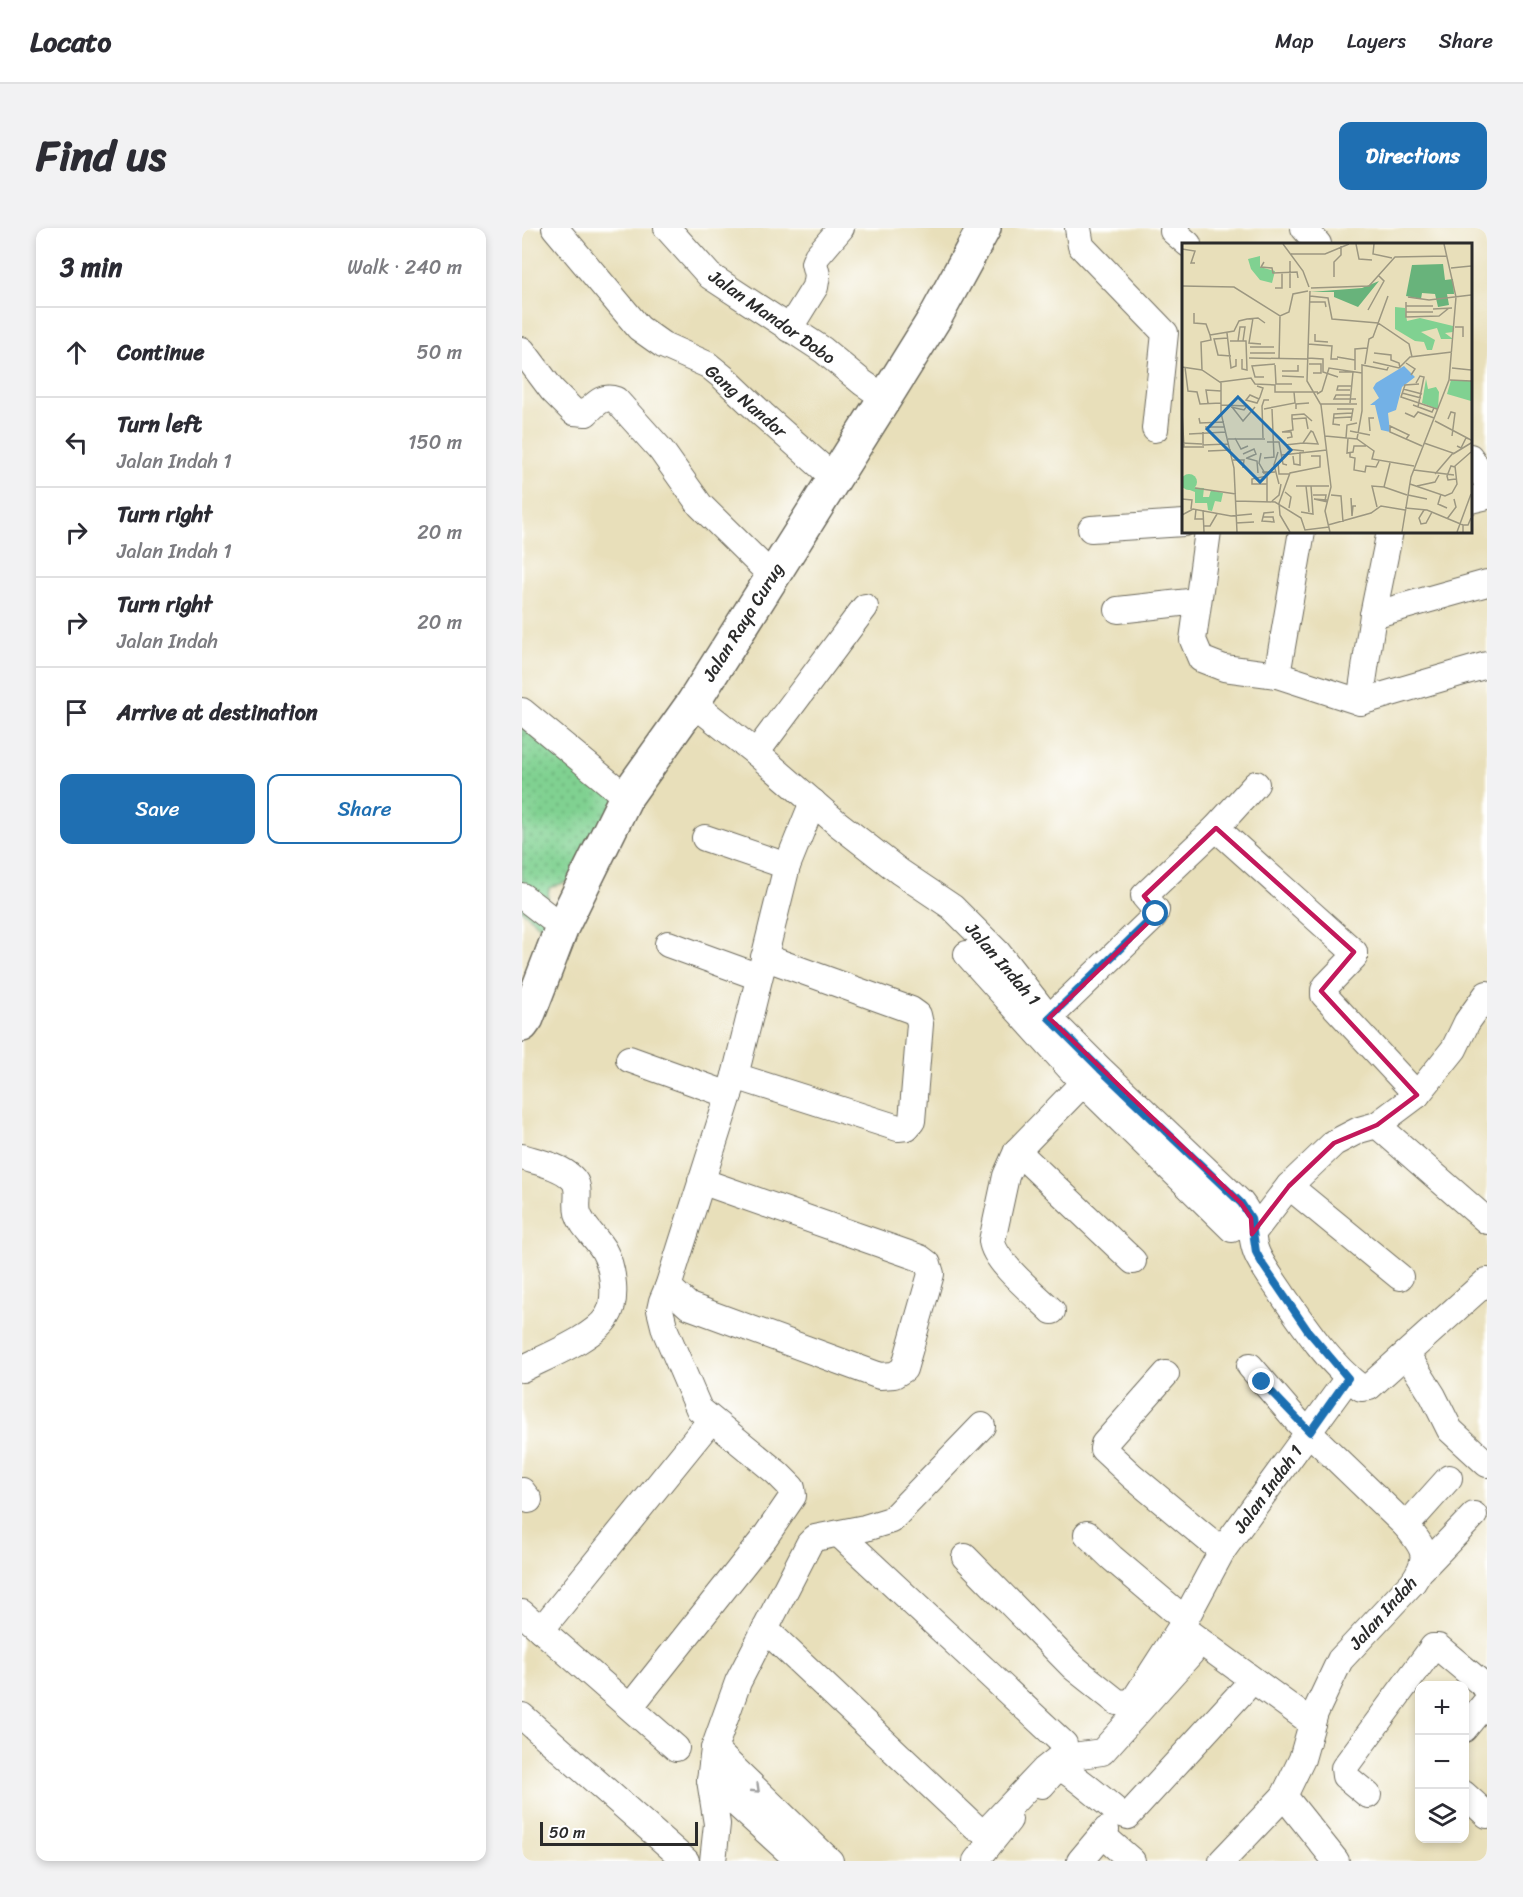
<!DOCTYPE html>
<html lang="en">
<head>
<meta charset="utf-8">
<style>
  body { margin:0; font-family:Sriracha,sans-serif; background:#f2f2f3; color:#2b2b33 }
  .controls { position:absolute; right:18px; bottom:18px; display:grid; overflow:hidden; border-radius:12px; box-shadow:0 3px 9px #0003 }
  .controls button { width:54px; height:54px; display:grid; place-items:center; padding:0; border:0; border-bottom:2px solid #e1e1e2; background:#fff; color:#2b2b33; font:30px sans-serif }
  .scale { position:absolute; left:18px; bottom:15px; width:158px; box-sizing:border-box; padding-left:6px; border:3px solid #2b2b2b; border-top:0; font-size:16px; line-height:21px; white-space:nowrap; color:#2b2b2b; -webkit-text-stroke:4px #fff; paint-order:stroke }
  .stop { position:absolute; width:18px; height:18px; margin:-14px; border:4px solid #1f6fb2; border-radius:50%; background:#fff }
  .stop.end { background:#1f6fb2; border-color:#fff; box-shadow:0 2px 6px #0008 }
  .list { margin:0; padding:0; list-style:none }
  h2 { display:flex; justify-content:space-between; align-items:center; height:78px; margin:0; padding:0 24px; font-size:26px }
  h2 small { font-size:20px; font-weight:400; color:#7c7c81 }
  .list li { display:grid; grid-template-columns:39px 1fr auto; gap:18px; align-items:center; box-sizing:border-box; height:90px; padding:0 24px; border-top:2px solid #e1e1e2 }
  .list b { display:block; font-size:22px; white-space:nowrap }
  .list p { margin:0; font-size:20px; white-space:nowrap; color:#7c7c81 }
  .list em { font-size:20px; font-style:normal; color:#7c7c81 }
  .actions { display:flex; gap:12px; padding:18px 24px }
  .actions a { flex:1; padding:14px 0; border:2px solid #1f6fb2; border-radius:12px; text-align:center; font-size:21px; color:#1f6fb2 }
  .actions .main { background:#1f6fb2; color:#fff }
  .icon { flex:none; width:33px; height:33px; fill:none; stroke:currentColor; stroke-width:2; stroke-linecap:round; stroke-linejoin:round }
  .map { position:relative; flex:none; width:965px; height:1633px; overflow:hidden; border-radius:12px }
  header { display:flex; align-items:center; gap:36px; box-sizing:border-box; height:84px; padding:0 30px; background:#fff; border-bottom:2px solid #e1e1e2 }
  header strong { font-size:28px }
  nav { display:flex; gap:33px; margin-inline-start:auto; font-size:21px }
  .intro { display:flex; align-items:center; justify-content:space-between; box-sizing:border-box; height:144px; padding:0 36px }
  h1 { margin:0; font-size:42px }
  .button { padding:15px 27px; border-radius:12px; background:#1f6fb2; color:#fff; font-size:21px; font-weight:700 }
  main { display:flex; gap:36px; padding:0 36px }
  aside { flex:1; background:#fff; border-radius:12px; box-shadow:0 3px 9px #0003 }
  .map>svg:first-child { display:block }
</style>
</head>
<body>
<header>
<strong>Locato</strong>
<nav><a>Map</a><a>Layers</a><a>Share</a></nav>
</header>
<div class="intro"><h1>Find us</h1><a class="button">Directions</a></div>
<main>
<aside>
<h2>3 min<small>Walk · 240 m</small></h2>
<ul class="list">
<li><svg class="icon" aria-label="ahead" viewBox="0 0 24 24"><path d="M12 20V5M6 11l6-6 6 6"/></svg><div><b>Continue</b></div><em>50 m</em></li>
<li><svg class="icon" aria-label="left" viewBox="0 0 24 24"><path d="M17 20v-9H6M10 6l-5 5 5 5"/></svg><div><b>Turn left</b><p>Jalan Indah 1</p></div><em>150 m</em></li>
<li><svg class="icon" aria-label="right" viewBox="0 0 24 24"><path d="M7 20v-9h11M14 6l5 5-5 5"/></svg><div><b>Turn right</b><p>Jalan Indah 1</p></div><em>20 m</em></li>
<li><svg class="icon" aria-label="right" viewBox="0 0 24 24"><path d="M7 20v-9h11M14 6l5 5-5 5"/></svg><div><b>Turn right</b><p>Jalan Indah</p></div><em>20 m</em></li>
<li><svg class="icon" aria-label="arrive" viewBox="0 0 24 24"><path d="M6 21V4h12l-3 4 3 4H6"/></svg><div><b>Arrive at destination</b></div></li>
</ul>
<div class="actions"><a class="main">Save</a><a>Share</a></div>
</aside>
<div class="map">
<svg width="965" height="1633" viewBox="0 0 965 1633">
  <defs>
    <pattern id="grass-dots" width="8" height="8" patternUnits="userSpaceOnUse" patternTransform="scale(1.5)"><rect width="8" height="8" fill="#80d191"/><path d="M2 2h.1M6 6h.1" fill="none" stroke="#69aa77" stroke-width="1.8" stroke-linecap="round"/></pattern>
  </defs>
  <rect width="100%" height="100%" fill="#fff"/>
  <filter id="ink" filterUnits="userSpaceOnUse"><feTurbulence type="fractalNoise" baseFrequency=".0167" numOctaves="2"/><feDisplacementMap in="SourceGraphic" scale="12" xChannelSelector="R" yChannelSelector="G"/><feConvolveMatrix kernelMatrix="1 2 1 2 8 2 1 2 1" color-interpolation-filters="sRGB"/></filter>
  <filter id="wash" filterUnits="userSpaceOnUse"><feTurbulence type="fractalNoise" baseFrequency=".008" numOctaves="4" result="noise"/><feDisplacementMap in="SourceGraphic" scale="24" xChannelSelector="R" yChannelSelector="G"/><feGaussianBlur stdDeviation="1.35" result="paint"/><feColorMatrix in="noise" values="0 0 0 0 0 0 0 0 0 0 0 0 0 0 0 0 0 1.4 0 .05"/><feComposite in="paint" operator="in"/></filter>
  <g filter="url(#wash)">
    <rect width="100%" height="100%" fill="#e8dfba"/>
    <!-- grass -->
    <path fill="url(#grass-dots)" stroke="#567e5e" stroke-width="1.5" d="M0,485L110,578L67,646L27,660L22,702L0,682Z"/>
  </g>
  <g filter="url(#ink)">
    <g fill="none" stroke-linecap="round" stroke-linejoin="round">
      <defs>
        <g id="minor">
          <path d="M33,0L117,100L141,117L186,137L202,150L241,187L312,250"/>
          <path d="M145,0L188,48L301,122L341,155L363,170"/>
          <path d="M556,0L559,18L643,105L633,201"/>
          <path d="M654,0L651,3L666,16"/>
          <path d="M782,0L796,16"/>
          <path d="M267,101L293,59L295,47L292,35L295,28L319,0"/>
          <path d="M0,122L30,162L52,184L64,185C74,176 80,167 94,172L139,222L178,277L250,348"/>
          <path d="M948,229L965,254"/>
          <path d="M948,272L965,268"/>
          <path d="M569,301L662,295"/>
          <path d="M686,303L671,412L679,431L702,440L755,447L838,474L965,437"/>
          <path d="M596,382L676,373"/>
          <path d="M851,387L965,355"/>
          <path d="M755,447L780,303"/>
          <path d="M838,474L851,387L868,303"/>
          <path d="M171,475L234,525L315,595L378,644L430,679L476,725L527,790L578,841L719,975C735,995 726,1005 735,1026C742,1041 753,1055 762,1069C784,1101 808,1136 839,1160L847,1159L965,1053"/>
          <path d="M0,483L104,569"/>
          <path d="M234,525L343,379"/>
          <path d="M694,600L832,724V729L804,758L802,762V767L895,867"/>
          <path d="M183,610L265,638"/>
          <path d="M0,668L40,699"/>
          <path d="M146,716L237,749"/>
          <path d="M445,726L561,855L710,1001"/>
          <path d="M242,729L389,782L396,787L398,796L390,893L385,899L376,900L213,848L265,638L291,574"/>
          <path d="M527,790L632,689L634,682L622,668L694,600L734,556"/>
          <path d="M107,831L207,867"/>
          <path d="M573,845L561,855L495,923L611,1033"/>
          <path d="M855,897L965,993"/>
          <path d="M495,923L484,948L470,1013C472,1034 514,1067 530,1083"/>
          <path d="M0,929C16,934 38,938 50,950C60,959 53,974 56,985C60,999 75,1010 82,1023C91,1039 96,1073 85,1089C72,1110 23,1129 0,1141"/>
          <path d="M179,953L398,1030L406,1036L409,1046L382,1141L372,1147L358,1148L167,1078L146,1059L213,848"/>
          <path d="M767,958L878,1049"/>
          <path d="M730,1006L767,958L812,915L837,902L855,897L895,867L932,821L945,794L965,766"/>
          <path d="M885,1127L911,1168L928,1202L965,1236"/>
          <path d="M644,1146L582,1216L581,1221L610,1248L700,1323"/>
          <path d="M0,1263L7,1272"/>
          <path d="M884,1298L927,1250"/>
          <path d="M317,1306L542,1516"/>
          <path d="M565,1306L590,1330L662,1391"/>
          <path d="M443,1329L551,1439L595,1474L608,1475L612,1472L659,1399L700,1323L826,1150"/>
          <path d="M900,1341L952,1287"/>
          <path d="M0,1385L154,1520"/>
          <path d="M659,1399L790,1495"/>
          <path d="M243,1401L454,1600L463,1602L469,1598L522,1542L537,1530L580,1524L669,1425"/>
          <path d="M19,1402L189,1192"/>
          <path d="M108,1479L243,1309L271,1268L270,1260L255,1245L177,1181L143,1102L138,1082L140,1073L146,1059"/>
          <path d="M0,1488L164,1633"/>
          <path d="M942,1501L965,1473"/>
          <path d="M192,1521L308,1633"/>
          <path d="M188,1552L277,1633"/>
          <path d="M520,1557C525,1552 531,1542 539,1542C548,1543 587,1577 597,1585L606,1588L730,1453"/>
          <path d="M942,1566L965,1587"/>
          <path d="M846,1567L823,1548L822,1540L911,1419H916L965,1460"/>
          <path d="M762,1568L814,1633"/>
          <path d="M587,1613L610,1633"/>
          <path d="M191,1633L195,1596L188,1552L192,1521L216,1454L287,1316L293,1310L343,1300L369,1292L460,1198"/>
          <path d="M454,1633L487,1592"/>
          <path d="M558,1633L584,1602"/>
          <path d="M700,1633L762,1568L780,1531L793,1485L818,1432L891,1354C909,1328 902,1320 884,1298L777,1195L728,1138"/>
        </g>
        <path id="secondary" d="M0,797L5,790L40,699L104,569L171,475L363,170L414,88L462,0"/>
      </defs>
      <!-- minor casing -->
      <use href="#minor" stroke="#6d6a5d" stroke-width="28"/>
      <!-- secondary casing -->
      <use href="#secondary" stroke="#6d6a5d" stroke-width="36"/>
      <!-- minor -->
      <use href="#minor" stroke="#fff" stroke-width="26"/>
      <!-- secondary -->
      <use href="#secondary" stroke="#fff" stroke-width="33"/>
    </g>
    <!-- one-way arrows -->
    <defs><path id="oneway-chevron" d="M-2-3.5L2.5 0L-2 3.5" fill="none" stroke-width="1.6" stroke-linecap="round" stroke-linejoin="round" transform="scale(1.5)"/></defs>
    <use stroke="#a0a0a0" href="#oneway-chevron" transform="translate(234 1561) rotate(44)"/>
  </g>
  <g fill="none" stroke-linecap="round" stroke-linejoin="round" filter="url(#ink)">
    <!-- route -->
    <path stroke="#1f6fb2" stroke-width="8" d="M634,686L527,790L578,841L719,975L729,990L734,1024L741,1037L786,1103L826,1150L788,1204L740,1154"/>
  </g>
  <!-- marked area -->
  <path fill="none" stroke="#c2185b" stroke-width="4.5" stroke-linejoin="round" d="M694,600L832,724L799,763L895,867L855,897L812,915L767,958L730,1006L729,990L719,975L527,790L636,685L622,668Z"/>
  <g text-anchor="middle" stroke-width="4.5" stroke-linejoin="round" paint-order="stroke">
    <!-- street labels -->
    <g font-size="18" fill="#2b2b2b" stroke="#fff">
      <text transform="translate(250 89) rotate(35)" y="6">Jalan Mandor Dobo</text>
      <text transform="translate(224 173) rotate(41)" y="6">Gang Nandor</text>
      <text transform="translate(221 394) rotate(-58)" y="6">Jalan Raya Curug</text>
      <text transform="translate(481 736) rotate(49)" y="6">Jalan Indah 1</text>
      <text transform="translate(746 1261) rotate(-54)" y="6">Jalan Indah 1</text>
      <text transform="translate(861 1385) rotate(-48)" y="6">Jalan Indah</text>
    </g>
  </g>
  <!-- overview -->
  <g transform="translate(660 15)">
    <rect width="290" height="290" fill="#e8dfba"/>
    <path d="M78,13V24L93,28L90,40L78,37L69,26L66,16ZM213,64L223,65L225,78L238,75L271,83V89L263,90L271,96H259L255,85L239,89L253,97L250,107H245L242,99L233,98L213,86ZM244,136L246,146L254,144L257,149L256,166L240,160ZM0,244L22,245L21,254H27L29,247L41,250L39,259L33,258L30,268L26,267L25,260H13V249Z" fill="#80d191"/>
    <path d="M261,21L263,37L271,36L272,51H265L267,62L256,64L253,51L240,50L239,56L224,53L230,22ZM197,38L176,64L152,54V49H128L180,45Z" fill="#68b37b"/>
    <path d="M-1 239a8 8 0 1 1 16 0a8 8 0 1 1-16 0Z" fill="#80d191"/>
    <path d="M269,137L289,138V158L265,151Z" fill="#80d191"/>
    <path d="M222,123L233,134L220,144L214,167L206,170L208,189L199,187L193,162H188L197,155L191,145L194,140Z" fill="#73b1e6"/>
    <path fill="none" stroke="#9c9781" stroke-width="1.5" d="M101,1L121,28L127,44M174,1L177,16L190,17M192,1L191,11L210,15M0,6L13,8L9,20H13M109,11H143L167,1M108,18V45M82,19L79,24L90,25L91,30L115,29L116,35M269,25L289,23M152,34V19L159,12V3M0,43L52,44L98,73L107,69L111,51L126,48M93,45H100V29M129,45L187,43L213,14L265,13M128,48L125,138L139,162L149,244L143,268L148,289M128,53L146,55L150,76L196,80L227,101L230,114M226,54L247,57L289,52M128,59H143L144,64M224,59V74L257,73L267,65M224,63H251M251,66L270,65M186,67L202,38L197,33M224,69H251M12,70V80L24,81L28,92M71,75L67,100L79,101M273,84H281V94M45,90L49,125L54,123V116M133,91V98L146,99M28,92L52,88L57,78L65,76L76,75L83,80M46,95L32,96L36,112L49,113M48,98H64L65,127L60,126V116M56,98L58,84H63L61,98M126,101L150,103L149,116H156M68,104H92M68,110H93M192,110L209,112V117L217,120L218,125M155,114L173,117M67,115L126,116M126,115L141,116V129L156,134M97,116L98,73M191,119L217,125L228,114L270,109M224,120L233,126L229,132M127,121H139V130H131M183,121L187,96L191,94L206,53M93,122L94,141H110M0,124L20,127L39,140V170L52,225L55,289M3,124L6,148L15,149L18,161L39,160M270,125L289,127M20,127L19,99L29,97L28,92M173,127V106L185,105M100,128H116V122M157,129H171L168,160M100,133L122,134M82,134H73L70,123L93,121M268,137L289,138M38,139L69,135L73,141L93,142V149H136M234,140L238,133L242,134L236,164M237,141L223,142L219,154L255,166M75,143L81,145L78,154L75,160L64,157L68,152L77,156M221,146L240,151M168,147H155L156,143H169M220,150L239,155M135,151L140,148L147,125L180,130M168,152H154L152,156H174M26,160L24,147L39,148M138,161H175M39,162L65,163M231,162L250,169L252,165M49,164L62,167L65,163M50,164L61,178L73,164M82,166L113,160L112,149M114,166V161L127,160M155,166H171L169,178M0,169L2,204M223,170L232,174L236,169L252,175M17,175L18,180L42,179M151,175L169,174M110,176V172L122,171L130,178M110,176L124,175L126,186M266,176L269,169L273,170L270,193M253,178L289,197M158,182L151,181L152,171L170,170M23,184H43M129,188L131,189L136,201L121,200ZM168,188L188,192M188,188L187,175H192M21,189V202L46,201M7,191L44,189M143,193L175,196L192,208L190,216L232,223M53,195L59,206L66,203M81,195L80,163L82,157H87M105,195L110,194L109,189H100L111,187L110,176M164,195L165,182L175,180M166,195L165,210L171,209L172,203H184M46,196H83M175,196L180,168V122L205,127L207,122M224,196L227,192L208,183V189L240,203M85,199H97L101,221L105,222M0,200L20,201M242,200L271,210L253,231M103,202L121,200M104,202L106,206L122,208M275,203L279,205L284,195L287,196M0,204H22M26,208L49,207M96,209L92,222L97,241M79,210L77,220L85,234V259M168,210V214L173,215L172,227L183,229L184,223L194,224L197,218M61,211L72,206L74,211L65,215M271,211L289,200M100,212L145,207M111,213L112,221L118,222V209M64,215L75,218L76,230M82,215L92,214L90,166M51,217H62L61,225M96,219L97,231H107M273,224L269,223L265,233L266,237L274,236M232,227L272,232M80,229H93L81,230M85,233L70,236V241H85M228,241L263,253L270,250L275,241L273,223L289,209M114,243H147M124,243L127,269M235,243L253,239L257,232M202,244L225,252M13,245L54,251M103,249L109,254L107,265M259,251L256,261L265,265M131,252H144L143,258M149,252L159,253L161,279M226,252L245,256M169,255L170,273L171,263H174M0,256L10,257L9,266M145,257L132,256L146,259M54,258L93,259L119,275L123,287L147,284M90,258L97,252L99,241M195,264L190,243L202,244L208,220M223,265L245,267L281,282M14,266L13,276H21M21,267L22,289M242,267L237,275L239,281L244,280L250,269M119,269L131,271L129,243M0,272L11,266L49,273L70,271M81,274H91L92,279L80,278L82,270L92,269M265,276L274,264L272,256M54,280L72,279M146,282L189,270L199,263L223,267M21,283H28L35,271M108,289L98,272L97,260L108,230L138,224V213H129M220,289L229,234L267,137L274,54L262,1M275,289L289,251M281,289V282H286L289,275"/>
    <path fill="#1f6fb2" fill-opacity="0.15" stroke="#1f6fb2" stroke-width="3" d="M56,154L109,207L78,239L25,186Z"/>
    <rect width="290" height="290" fill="none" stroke="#2b2b2b" stroke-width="3"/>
  </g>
</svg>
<div class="controls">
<button>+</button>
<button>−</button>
<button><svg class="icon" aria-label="layers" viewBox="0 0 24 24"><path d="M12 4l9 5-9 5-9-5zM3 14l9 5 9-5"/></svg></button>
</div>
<div class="scale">50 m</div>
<div class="stop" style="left:634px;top:686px"></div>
<div class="stop end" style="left:740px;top:1154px"></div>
</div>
</main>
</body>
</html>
